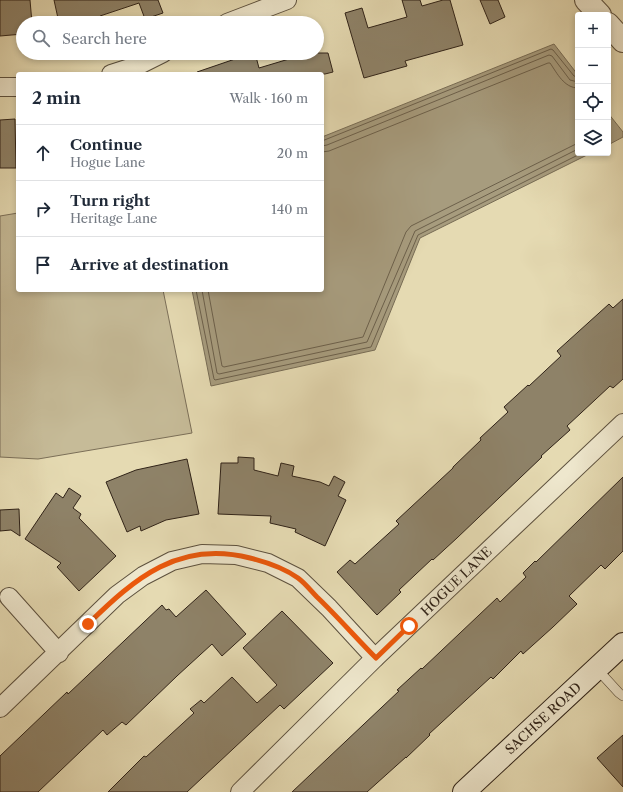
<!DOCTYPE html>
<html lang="en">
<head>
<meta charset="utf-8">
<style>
  body { margin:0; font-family:"Libre Caslon Text",serif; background:#f2f2f3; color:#1f2937 }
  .controls { position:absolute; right:12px; top:12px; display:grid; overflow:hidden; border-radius:4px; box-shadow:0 2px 6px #0003 }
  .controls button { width:36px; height:36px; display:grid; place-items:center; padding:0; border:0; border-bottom:1px solid #e0e1e3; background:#fff; color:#1f2937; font:20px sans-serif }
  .stop { position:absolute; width:12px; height:12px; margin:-9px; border:3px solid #ea580c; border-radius:50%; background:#fff }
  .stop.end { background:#ea580c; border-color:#fff; box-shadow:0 1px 4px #0008 }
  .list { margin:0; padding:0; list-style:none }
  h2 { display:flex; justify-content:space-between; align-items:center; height:52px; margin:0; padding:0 16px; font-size:17px }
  h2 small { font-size:13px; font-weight:400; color:#747a83 }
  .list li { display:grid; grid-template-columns:26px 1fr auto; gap:12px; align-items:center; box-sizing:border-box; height:56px; padding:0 16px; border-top:1px solid #e0e1e3 }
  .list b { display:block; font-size:15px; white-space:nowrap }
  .list p { margin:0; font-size:13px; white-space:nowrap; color:#747a83 }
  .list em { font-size:13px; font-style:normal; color:#747a83 }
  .icon { flex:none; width:22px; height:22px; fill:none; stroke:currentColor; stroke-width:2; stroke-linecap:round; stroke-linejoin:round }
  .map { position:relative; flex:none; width:623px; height:792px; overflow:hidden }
  .search { position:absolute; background:#fff; box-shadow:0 2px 6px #0003; left:16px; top:16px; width:308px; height:44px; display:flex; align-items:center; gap:10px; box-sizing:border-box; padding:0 14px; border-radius:22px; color:#747a83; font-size:15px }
  .panel { position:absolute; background:#fff; box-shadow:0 2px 6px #0003; left:16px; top:72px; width:308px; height:220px; border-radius:4px }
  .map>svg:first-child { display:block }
</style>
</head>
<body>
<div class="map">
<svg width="623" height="792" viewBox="0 0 623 792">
  <rect width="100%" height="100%" fill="#e5dab2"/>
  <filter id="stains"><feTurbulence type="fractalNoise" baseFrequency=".005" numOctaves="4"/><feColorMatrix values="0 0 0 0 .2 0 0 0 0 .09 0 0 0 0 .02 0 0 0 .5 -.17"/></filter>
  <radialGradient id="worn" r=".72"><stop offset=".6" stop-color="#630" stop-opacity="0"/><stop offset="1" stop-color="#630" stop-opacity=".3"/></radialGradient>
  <!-- green -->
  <path fill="#c6bb98" stroke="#7b6f58" d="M18,213V290H163L192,433L38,459L0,457V216Z"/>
  <!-- water -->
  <g fill="#a79c7e" stroke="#776c55">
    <path d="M554,44L578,75V153H591L420,238L375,350L211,386L192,290H322V137Z"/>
    <path d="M608,113L623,132V137L608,145Z"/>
  </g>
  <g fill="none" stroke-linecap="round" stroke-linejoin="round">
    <!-- shore -->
    <g stroke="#6c604b" stroke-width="1">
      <path d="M322,141L551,49L553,50L574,76L578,77"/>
      <path d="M322,146L327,145L549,55L552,56L570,80L578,82"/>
      <path d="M322,152L329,151L548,63H550C557,73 564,88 578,88"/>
      <path d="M196,290L214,379L215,380L371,347L418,235L582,153"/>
      <path d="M202,290L217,373L219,374L367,342L415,231L578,149"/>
      <path d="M208,290L222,366L224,367L363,337L406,232L411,226L578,143"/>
    </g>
  </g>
  <!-- building -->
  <g fill="#8e8268" stroke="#302318">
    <path d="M0,0H30L32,23H23V34L0,36Z"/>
    <path d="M54,0H158L163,13L145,19L139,3L100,16L101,23H59Z"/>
    <path d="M402,0H420L422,6L443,0H450L463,45L405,61L407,66L364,78L345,13L362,8L368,28L407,17Z"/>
    <path d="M480,0H498L505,17L490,24Z"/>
    <path d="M245,53H255L259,68L289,59L287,53H328L333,72L325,74H198L197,72L238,58L237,55Z"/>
    <path d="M15,119L16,168H0V120Z"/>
    <path d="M623,299V379L613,388L610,386L567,426L570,430L541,456L542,457L457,538L433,560L432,559L399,590L401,592L377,615L337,572L350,560L355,564L399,524L396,521L453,468V467L481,440L480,438L508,412L504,407L528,385L529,386L561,356L557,351L609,304L613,308Z"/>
    <path d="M238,457L254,458V470L278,476L281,463L294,466L292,476L320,482L329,486L334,476L345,482L338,496L346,500L325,546L295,532L296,529L270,523L271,516L218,514L221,463H238Z"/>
    <path d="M187,459L199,514L166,520L141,531L140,526L127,532L106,482L136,470Z"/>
    <path d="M623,477V551L605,569L601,565L569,596L577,604L553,627L523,654L521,651L493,679L491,677L429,734L430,735L406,758V757L367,792H292L399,691L397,690L421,668L422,669L497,598L500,602L526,577L523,573L535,561L536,562Z"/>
    <path d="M69,488L81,496L73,508L81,514L79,518L116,556L79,591L57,567L61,563L25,539L56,493L63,498Z"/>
    <path d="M19,509L20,536L11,530L0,531V510Z"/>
    <path d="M206,590L246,634L222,656L212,644L177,676L126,725L122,722L107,735L103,730L38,792H0V756L67,692L68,694L162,605L166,610L169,609L176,617Z"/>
    <path d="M282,611L333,663L284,709L280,705L187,792H108L144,756L146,757L194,713L190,709L201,700L204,703L232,677L257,703L277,685L243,648Z"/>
    <path d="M623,735V787L597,758Z"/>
  </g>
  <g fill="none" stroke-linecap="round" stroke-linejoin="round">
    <defs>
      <path id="service" d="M597,669L619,693L623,696"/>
      <g id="minor">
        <path d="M227,23L287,0"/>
        <path d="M111,74L139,65L163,53"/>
        <path d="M0,87H18"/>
        <path d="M9,597L59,653"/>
        <path d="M0,708L117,595L143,576L172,561L202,554L236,555L268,563L298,578L329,608L375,658"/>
        <path d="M240,792L375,658L623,423"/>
      </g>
      <g id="tertiary">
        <path d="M586,0L600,15"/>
        <path d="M608,24L623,41"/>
      </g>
      <path id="secondary" d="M464,792L623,644"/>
    </defs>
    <!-- service casing -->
    <use href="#service" stroke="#5d513e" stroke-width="10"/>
    <!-- minor casing -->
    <use href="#minor" stroke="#5d513e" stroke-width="20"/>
    <!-- tertiary casing -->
    <use href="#tertiary" stroke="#5d513e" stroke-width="24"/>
    <!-- secondary casing -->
    <use href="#secondary" stroke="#302318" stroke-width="24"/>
    <!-- service -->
    <use href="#service" stroke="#eee7cd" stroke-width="9"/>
    <!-- minor -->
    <use href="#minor" stroke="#eee7cd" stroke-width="18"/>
    <!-- tertiary -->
    <use href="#tertiary" stroke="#eee7cd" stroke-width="22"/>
    <!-- secondary -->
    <use href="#secondary" stroke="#eee7cd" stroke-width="22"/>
  </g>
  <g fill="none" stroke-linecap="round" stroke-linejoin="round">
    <!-- route -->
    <path stroke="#ea580c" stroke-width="5" d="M88,624C135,578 179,540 250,558C266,562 284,568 298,578C305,583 311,591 317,597C337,616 356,638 376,658L409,626"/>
  </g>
  <g text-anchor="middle" stroke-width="3.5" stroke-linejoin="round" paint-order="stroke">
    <!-- street labels -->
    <g font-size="13" fill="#302318" stroke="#eee7cd">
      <text transform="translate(456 581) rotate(-44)" y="5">HOGUE LANE</text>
      <text transform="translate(543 718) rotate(-43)" y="5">SACHSE ROAD</text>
    </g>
  </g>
  <rect width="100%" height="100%" filter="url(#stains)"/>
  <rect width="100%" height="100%" fill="url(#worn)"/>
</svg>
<div class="controls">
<button>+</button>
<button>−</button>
<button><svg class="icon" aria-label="locate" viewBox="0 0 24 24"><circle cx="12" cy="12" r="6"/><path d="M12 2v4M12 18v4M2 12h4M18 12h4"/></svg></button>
<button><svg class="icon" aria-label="layers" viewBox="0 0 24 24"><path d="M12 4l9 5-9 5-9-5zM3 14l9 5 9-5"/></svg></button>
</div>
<div class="stop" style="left:409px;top:626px"></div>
<div class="stop end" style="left:88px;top:624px"></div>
<div class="search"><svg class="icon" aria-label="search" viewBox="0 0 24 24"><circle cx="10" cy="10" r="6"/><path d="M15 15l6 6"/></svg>Search here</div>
<section class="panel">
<h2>2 min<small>Walk · 160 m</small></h2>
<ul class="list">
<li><svg class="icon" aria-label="ahead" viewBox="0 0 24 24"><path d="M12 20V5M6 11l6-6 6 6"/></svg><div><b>Continue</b><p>Hogue Lane</p></div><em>20 m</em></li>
<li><svg class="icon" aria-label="right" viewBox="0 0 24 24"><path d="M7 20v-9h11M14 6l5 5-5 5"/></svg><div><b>Turn right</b><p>Heritage Lane</p></div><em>140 m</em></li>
<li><svg class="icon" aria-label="arrive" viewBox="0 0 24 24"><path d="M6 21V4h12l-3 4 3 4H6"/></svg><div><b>Arrive at destination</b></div></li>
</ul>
</section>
</div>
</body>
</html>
